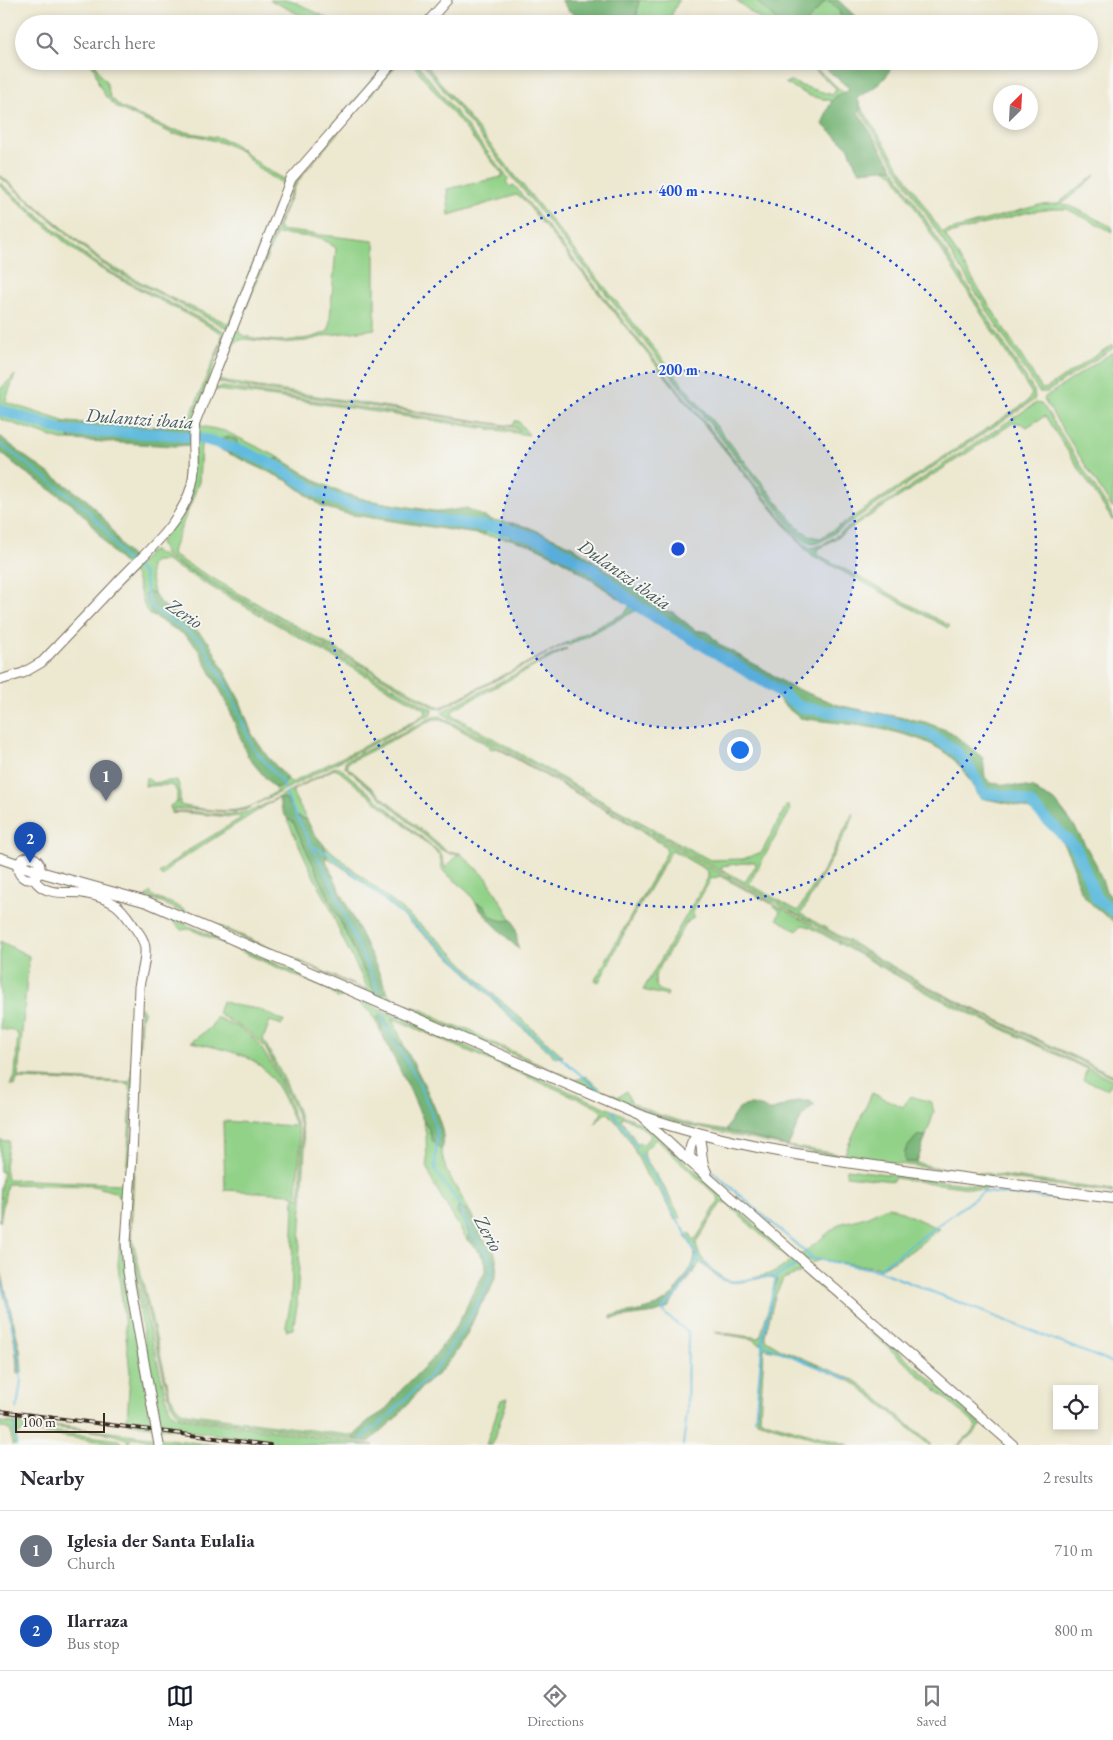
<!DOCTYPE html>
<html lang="en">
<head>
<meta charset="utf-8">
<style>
  body { margin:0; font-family:"EB Garamond",serif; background:#f2f2f3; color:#2b2b33 }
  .controls { position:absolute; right:15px; bottom:15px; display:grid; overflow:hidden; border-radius:0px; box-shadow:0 2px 8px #0003 }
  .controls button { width:45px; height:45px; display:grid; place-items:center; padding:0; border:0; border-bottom:1px solid #e1e1e2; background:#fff; color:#2b2b33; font:25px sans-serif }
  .compass { position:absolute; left:993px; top:85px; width:45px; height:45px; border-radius:50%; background:#fff; box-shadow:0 2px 8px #0003; rotate:24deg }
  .scale { position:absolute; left:15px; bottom:12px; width:90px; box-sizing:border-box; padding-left:5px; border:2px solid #3b2a1e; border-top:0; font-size:14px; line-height:18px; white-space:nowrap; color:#3b2a1e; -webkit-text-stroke:4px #f6f6f2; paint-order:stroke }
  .you { position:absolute; left:739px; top:749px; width:18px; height:18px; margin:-12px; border:4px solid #fff; border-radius:50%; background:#1a73e8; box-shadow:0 0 0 8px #1a73e833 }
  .badge { display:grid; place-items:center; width:32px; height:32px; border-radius:50%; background:#111827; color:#fff; font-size:16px; font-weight:700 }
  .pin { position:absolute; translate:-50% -41px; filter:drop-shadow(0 1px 2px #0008) }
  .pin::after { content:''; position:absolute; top:26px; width:18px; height:15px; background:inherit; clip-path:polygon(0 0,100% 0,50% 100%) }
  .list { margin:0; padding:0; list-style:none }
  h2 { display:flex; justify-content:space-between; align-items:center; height:65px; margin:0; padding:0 20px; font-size:21px }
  h2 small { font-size:16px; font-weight:400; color:#7c7c81 }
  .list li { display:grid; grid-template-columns:32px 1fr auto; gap:15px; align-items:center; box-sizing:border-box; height:80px; padding:0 20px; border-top:1px solid #e1e1e2 }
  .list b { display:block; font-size:19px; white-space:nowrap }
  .list p { margin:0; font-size:16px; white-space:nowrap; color:#7c7c81 }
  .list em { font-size:16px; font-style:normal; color:#7c7c81 }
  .icon { flex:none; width:28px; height:28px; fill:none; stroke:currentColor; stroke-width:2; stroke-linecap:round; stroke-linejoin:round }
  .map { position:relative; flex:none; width:1113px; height:1445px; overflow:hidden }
  .search { position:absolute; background:#fff; box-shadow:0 2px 8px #0003; left:15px; right:15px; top:15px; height:55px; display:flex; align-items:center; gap:12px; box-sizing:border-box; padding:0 18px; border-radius:28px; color:#7c7c81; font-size:19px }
  .sheet { height:225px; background:#fff }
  nav { display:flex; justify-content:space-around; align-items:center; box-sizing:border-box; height:70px; border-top:1px solid #e1e1e2; background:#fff; font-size:14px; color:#7c7c81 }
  nav a { display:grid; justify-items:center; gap:2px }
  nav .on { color:#111827 }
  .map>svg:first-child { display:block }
</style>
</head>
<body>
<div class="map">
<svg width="1113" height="1445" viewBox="0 0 1113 1445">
  <rect width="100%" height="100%" fill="#f6f6f2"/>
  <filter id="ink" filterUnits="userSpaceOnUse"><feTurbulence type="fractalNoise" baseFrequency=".02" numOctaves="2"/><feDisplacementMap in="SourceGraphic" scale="10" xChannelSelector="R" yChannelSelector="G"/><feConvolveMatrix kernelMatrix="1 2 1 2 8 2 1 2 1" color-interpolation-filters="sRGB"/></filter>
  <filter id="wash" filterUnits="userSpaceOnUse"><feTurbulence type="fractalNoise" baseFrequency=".0096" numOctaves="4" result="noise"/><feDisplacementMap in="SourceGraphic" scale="20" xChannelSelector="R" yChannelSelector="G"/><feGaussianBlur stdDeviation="1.12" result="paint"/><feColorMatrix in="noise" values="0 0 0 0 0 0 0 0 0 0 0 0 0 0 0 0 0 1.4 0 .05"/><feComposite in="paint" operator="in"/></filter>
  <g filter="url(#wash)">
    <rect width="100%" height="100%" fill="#ede8d0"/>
    <!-- green -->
    <g fill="#92d288" stroke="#667e53" fill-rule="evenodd">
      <path d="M270,0H291L339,24H318Z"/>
      <path d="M639,0H679L667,24H646L636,19Z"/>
      <path d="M736,0H755L780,24H766Z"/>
      <path d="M826,0L839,10L841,18L835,24H805Z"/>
      <path d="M85,61H94L101,76L106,81L110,97L121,107L169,129L220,138L231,142L266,169L286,180L388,61H390L294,176L230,327L227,328L114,271L100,262L0,177V175L103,262L169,297L229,324L284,184L260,170L241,151L226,144L198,136L173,134L118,108L106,97L99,85L94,67Z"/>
      <path d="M396,61H401L339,131L303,174L294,188L278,227L279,230L373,241L375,245V329L329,335L306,341L282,343L244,339L235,342L219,380L226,382L485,422L512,426L515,421H518L529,435L276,397L217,390L211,392L200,423L201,426L225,431L280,458L274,460L238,446L203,437L201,445L199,482L173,549L172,555L434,705L441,707L625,613L630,606L637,610L569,645L565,644L441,709L435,708L186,568L165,555L160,542L188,503L196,430L211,389L223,387L515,430H520L519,428L234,386L218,382L214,380L294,184ZM281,234L321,238L336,248L329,330C312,343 257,344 239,333L238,328L276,235Z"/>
      <path d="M410,61H415L509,179L506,182L510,187L514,185L777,512L805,545L811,548L822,545L1036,403L1041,404L1045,408L1113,516V521L1045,416L1027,427L1020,423H1013L816,551L820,556L950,626L948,628L812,555L803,547L756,489L522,198L516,195L449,215L447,189L502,177L503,175Z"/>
      <path d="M420,61H423L795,524C803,531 810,538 821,538L1027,402L1032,394L893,173L884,169L893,168L1034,391L1035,397L1034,400L828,537C813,547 809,546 797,533Z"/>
      <path d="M804,61H807L844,93L836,96L832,101L810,96L785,83L791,81L802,86L833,95L836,88Z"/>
      <path d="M861,107L941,232H944L1039,205L1058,204L1077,188L1096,175L1062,204L1075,208L1112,227L1113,232L1067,209H1053L1029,212L945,235L1042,389L1047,388L1113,344V348L1047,392H1039L859,109Z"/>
      <path d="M0,183L83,253L105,269L226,332L191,429L187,425L221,342L222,333L101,269L73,249L0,186Z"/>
      <path d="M1113,352V509L1044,400L1045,397Z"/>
      <path d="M15,375L5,402L66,422L60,425L67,431L70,440H61L0,419V389Z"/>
      <path d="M491,520L512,523L510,539L483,535Z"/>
      <path d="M154,551L433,710L431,714L245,810C220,815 195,806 171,810L170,806L177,802V792L174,786L169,785L145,786L146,777L153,783L177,780L180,789V805C198,809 229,814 246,808C257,805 267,797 277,791L274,788L276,787L280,788L284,785L286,777L291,783L416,720L426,713V710L166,561H155L150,565V574L154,593L148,592L145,594L147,603L153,616L149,615L145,608L135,575L132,573L88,618L87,625L84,621L150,552Z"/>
      <path d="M566,648L567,649L454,709L451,714L600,800L710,860L743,859L762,852L786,806H789L790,811L749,884L798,911L825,867L853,813L854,815L850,825L801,914L934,990L1113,1075V1077L921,985L442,713L443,711ZM751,862H755L756,865L745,882L721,869L722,866Z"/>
      <path d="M440,716L473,733L921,987L1113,1080V1082L1107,1089L1083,1080L1087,1069L933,996L810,927L803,925L797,931L777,919L780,911L772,904L720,876L711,879L694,908L693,918L686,923L655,975C655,987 656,990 668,993L667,996L643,990L708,878V871L672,850L631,920L599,982L595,980L667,852L665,846L632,825L497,748L491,749L488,745L441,719H434L347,763V767L446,851L460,853L487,878L512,920C498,922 490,919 485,906L476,903L467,890L444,872L442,868L440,856L431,847L339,771L334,769L293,790V794L307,820L296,816L285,798L276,799L172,865L162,877L159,873L184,853L241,818L239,816L230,817L179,812L172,814L171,812C201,809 223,820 254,810L335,767H339L439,852L443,859L445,868L459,854H451L440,849L345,767V761L433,717Z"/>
      <path d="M287,819L293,822L365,974L381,995L387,992C398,1006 414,1005 429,1013C437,1017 444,1023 453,1026C464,1030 470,1026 478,1036L576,1080L585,1076L603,1091L619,1097L626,1091L632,1103L660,1115L697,1126L727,1131L788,1146L844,1155L872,1093L903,1107L910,1096L931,1102L934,1112L926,1136H917L905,1150V1162C918,1162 929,1167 942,1168C999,1175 1056,1183 1113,1191V1193L812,1152L690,1126L658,1117L146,896L150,892C154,900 163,900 171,903C176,905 181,908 186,911L363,989H368L340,933L330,907L313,875Z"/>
      <path d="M324,845L447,947L490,991L563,1056L556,1058L509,1016L459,965L362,881L327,857Z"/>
      <path d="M169,917L644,1124L747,1218L982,1425L960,1445H958L977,1427L976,1425L802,1272L783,1279L775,1296L765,1335L766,1340L781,1349L854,1380L867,1389L932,1445H929L869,1394L852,1382L785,1353L764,1348L760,1418L765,1421L849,1445H837L757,1421L762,1345L752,1339L716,1333L715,1332L760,1338L777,1279C770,1276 764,1278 757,1279C725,1286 724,1284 700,1262L696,1269L692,1266C698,1252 693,1248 685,1236L690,1233L693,1240L697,1237L719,1201L718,1197L656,1139L644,1151L645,1158L664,1187L681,1218L675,1220L660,1191L647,1176L631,1143L620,1126L608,1113L604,1114L595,1124L602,1112L600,1109L593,1105L392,1018L404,1046L399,1045L383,1015L377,1018L381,1026V1032L371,1013L361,1005V1003L344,996L337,998L331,991L190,929L181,930ZM623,1117L639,1125L651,1135L644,1144L637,1143L621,1119ZM721,1203L727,1204L790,1261C786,1264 782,1268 777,1271C768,1275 741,1282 731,1281C723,1280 715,1272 709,1266C702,1259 697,1253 696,1243Z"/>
      <path d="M0,941L29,956L18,1077L128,1082L131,1080L135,1010L133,1005L136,1006L130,1160L123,1256L150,1414L157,1415L131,1261L134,1269L169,1408L173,1414L183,1418L374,1445H298L127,1423L130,1372L118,1265L123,1200L114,1192L94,1186L7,1184L0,1222C0,1205 0,1188 3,1172L0,1171V1140L9,1141L5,1166L7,1179L120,1184L124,1182L126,1179L131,1103L130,1087L127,1083L17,1079L15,1086L10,1085L15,1077L18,1034L13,1031L0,1029Z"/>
      <path d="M222,1001L233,1005L258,1009L284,1021L282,1025L270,1021L263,1039L285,1081L298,1111L305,1145L297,1306L293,1329L286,1330V1326L291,1300L294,1197L290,1194L225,1190L223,1121L293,1126L295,1125C284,1097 271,1065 241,1055C225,1049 208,1046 191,1042L211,1027L216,1017C228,1023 243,1028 253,1038C270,1054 300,1121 300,1145C300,1162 296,1181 297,1198H300L302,1140L300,1126L295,1110L265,1047L249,1032L218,1014Z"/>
      <path d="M140,1007L144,1010L141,1017L131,1233L170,1395C174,1403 177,1410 186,1413L354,1436L355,1440L183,1416L178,1414L171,1404L129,1241Z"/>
      <path d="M423,1121L429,1129L432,1140L441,1150L446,1170L470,1212L459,1206L457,1212L466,1225L469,1234L467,1240L432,1181L427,1165L426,1133Z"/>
      <path d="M847,1169L990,1187L985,1190L894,1178L893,1181L846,1176Z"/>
      <path d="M889,1206L939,1229L911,1251L881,1268L820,1260L811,1263L801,1255L839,1224L866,1217Z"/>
      <path d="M508,1398L492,1445H486L501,1400Z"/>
      <path d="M19,1421L216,1445H149L148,1441L143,1438H131L130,1445L127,1439C93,1426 54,1432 19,1421Z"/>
      <path d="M0,1422L19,1423L34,1429L119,1440L124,1445L25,1431C17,1433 16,1436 16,1445H12L11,1431L0,1426Z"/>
    </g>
    <!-- forest -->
    <g fill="#75b474" stroke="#586f49">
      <path d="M561,0H639L636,19L646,24H609L600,18L575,15L568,10Z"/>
      <path d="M755,0H838L858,19L859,24H835L841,18L839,10L826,0L805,24H780Z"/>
      <path d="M817,61H893C887,83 874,87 857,98L861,107L858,112L893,168L859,171L856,167L849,148L822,124C830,106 828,99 847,91L849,88Z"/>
      <path d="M66,422L156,427L187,425L191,429V445L175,446L70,440L67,431L57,429Z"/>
      <path d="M0,436L23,455L87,500L107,522L122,547L133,558L126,566L113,553L89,521L73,505L22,470L0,452Z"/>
      <path d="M203,437L218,440L228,437L236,439L238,446L274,460L280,458L320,483L340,492L367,500L440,512L467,508L491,520L483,535L347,514L323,507L288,481L202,441Z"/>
      <path d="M512,523L528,527L572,546L620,579L630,583L662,610L673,612L695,630L708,632L720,645L767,671L789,686L841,706L925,722L951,732L983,758L985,777L991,783L1034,788L1039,793L1055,801L1075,827L1096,864L1106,891L1113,899V922C1102,912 1086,902 1080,889C1076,881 1076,871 1072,863C1065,842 1047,817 1025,808C1011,803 995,801 980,798C972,786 965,770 954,760C921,727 845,725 800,718L787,708L767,687L655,623L559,558L531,545L510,539Z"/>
      <path d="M148,592L154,593L160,603L194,628L209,642L240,701L252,734L267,756L286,777L284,784L280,788L276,787L274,788L248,757L226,701L197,647L183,634L153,616L147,603L145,594Z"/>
      <path d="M285,798L296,816L307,820L313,832L324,845L327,863L378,970L387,992L381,995L374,992L293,822C284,818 281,809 279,799Z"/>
      <path d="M476,903L485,906C490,919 498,922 512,920C519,930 515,939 519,950L481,911Z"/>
      <path d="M379,1015H383L399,1044L404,1046C413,1063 454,1135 441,1150L432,1140L429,1129L423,1120L410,1090L381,1032V1026L377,1018Z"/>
      <path d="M798,1101H810L815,1105L802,1116L788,1146L726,1131C736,1107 744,1098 770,1111Z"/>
      <path d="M917,1136H926L917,1162H905C902,1151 910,1145 917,1136Z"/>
      <path d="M459,1206L470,1212L483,1238L495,1253L497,1264L496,1275L490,1291L480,1306L466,1336L452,1358L438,1374L422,1387L396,1418L369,1442L355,1440L354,1436L368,1421L383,1412L392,1402L401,1390L431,1360L450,1336L464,1313L472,1294L485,1272L486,1263L480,1253L467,1240L469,1234L466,1225L457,1212Z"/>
      <path d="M692,1266L696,1269L667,1309L655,1313L611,1319V1316C619,1313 626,1314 634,1312C669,1306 675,1294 692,1266Z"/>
      <path d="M0,1267L20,1349L22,1372L17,1373C17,1351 13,1331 8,1310C4,1295 0,1282 0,1267Z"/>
    </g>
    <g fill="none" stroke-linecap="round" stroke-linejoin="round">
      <!-- stream -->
      <g stroke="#60bbde" stroke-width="2">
        <path d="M0,444L83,506L102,526L123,557L132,564"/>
        <path d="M136,566L144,574L149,604L151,607L201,641L230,692L253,748L282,782L285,789"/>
        <path d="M286,793L289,802L335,891L348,925L376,984L378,994"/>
        <path d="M312,846L332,856L448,953L521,1024L595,1087L600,1093"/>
        <path d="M612,1111L637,1147"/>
        <path d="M640,1154L649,1170L660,1185L676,1219L683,1228L698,1258L681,1289L672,1300L662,1309L667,1316L688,1332L687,1413L683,1445"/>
        <path d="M711,1170L811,1257"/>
        <path d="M809,1259L812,1258L877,1270L1113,1363"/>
        <path d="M699,1261L708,1266L718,1277L730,1282L776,1276L798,1264"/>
        <path d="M877,1270L983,1192L1066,1200"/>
        <path d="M0,1273L18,1353L21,1380L17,1409"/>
        <path d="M762,1344L850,1380"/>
        <path d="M755,1419L763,1338L776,1276"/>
        <path d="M15,1424L16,1445"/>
        <path d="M362,1440L365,1434L389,1417L398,1406L434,1371L467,1323L489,1281L492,1267L488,1256L465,1223L461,1206L436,1172L435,1164L437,1135L431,1112L417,1079L388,1029L381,1013"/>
      </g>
      <!-- river -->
      <path stroke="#60bbde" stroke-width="11" d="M0,410L65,431L168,434L207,440L243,451L278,467L319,493L348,504L432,519L510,530L544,541L593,569L637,606L774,688L800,707L888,721L928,733L956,751L971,770L983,793L1011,796L1030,803L1076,848L1097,899L1113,911"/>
    </g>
  </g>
  <g filter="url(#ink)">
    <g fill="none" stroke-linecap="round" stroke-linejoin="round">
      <defs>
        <g id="secondary">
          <path d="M426,24L447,0"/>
          <path d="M0,680L23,673L42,662C67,636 91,610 116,584C143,555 179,526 191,488C198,464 191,445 195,423L291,179L394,61"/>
          <circle cx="29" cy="868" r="11"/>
          <path d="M34,879C45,897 66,891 83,893C94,895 107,898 116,905C123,910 128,918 133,925C138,932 145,940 145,949C146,962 141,974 139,987L132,1156L126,1243L128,1272L153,1412"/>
          <path d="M640,1116L681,1154L1013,1445"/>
          <path d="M698,1134C704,1148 699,1160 707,1173"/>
          <path d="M695,1161L690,1158C689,1148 691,1142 698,1134"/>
        </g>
        <path id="primary" d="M0,858L40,872L147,902L639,1115C724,1145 814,1158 903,1170C973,1179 1043,1189 1113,1198"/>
      </defs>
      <!-- secondary casing -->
      <use href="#secondary" stroke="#796c5c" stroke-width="11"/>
      <!-- primary casing -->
      <use href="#primary" stroke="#796c5c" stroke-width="12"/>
      <!-- secondary -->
      <use href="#secondary" stroke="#fff" stroke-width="9"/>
      <!-- primary -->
      <use href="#primary" stroke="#fff" stroke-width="10"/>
      <defs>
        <path id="rail" d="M0,1411L270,1445"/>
      </defs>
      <!-- rail casing -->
      <use href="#rail" stroke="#3b2a1e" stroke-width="4"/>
      <!-- rail -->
      <use href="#rail" stroke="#f6f6f2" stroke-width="2" stroke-dasharray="5.5" stroke-linecap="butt"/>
      <defs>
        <path id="secondary-bridge" d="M153,1412L159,1445"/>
      </defs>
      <!-- secondary-bridge casing -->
      <use href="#secondary-bridge" stroke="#796c5c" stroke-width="11" stroke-linecap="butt"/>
      <!-- secondary-bridge -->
      <use href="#secondary-bridge" stroke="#fff" stroke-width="9"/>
    </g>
  </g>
  <!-- distance rings -->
  <circle cx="678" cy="549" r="179" fill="#1d4ed8" fill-opacity=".12"/>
  <g fill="none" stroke="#1d4ed8" stroke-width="2.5" stroke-dasharray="2.5 5">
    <circle cx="678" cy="549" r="179"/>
    <circle cx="678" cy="549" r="358"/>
  </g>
  <g text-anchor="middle" stroke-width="4" stroke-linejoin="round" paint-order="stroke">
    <!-- water labels -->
    <g font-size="19" font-style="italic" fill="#465658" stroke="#f6f6f2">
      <text transform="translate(140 418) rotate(4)" y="7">Dulantzi ibaia</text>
      <text transform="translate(625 574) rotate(35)" y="7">Dulantzi ibaia</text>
      <text transform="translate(185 613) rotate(34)" y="7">Zerio</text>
      <text transform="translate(489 1233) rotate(61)" y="7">Zerio</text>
    </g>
  </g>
  <circle cx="678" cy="549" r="8" fill="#1d4ed8" stroke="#f6f6f2" stroke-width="2.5"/>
  <g font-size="15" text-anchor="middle" font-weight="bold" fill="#1d4ed8" stroke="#f6f6f2" stroke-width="4" stroke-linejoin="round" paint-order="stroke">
    <text x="678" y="196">400 m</text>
    <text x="678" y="375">200 m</text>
  </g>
</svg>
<div class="controls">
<button><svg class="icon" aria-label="locate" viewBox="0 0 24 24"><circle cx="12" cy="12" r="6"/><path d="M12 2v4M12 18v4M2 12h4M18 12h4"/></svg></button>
</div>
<svg class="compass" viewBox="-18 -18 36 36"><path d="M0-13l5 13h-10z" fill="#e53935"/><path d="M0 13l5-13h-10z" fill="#7c7c81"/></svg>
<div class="scale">100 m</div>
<div class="you"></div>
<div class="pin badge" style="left:106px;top:801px;background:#6b7280">1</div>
<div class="pin badge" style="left:30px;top:863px;background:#1a4fb4">2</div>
<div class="search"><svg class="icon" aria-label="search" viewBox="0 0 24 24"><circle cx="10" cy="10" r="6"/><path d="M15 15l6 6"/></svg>Search here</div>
</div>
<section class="sheet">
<h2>Nearby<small>2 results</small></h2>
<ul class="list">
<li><span class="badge" style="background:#6b7280">1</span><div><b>Iglesia der Santa Eulalia</b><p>Church</p></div><em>710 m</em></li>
<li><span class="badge" style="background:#1a4fb4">2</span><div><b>Ilarraza</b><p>Bus stop</p></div><em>800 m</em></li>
</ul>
</section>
<nav>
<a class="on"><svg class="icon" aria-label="map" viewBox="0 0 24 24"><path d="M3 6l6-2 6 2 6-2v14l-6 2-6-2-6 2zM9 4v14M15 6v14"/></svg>Map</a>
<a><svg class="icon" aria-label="directions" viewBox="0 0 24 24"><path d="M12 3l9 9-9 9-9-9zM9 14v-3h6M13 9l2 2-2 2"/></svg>Directions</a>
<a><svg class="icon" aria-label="saved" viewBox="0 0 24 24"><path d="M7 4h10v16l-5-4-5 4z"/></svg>Saved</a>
</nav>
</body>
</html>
